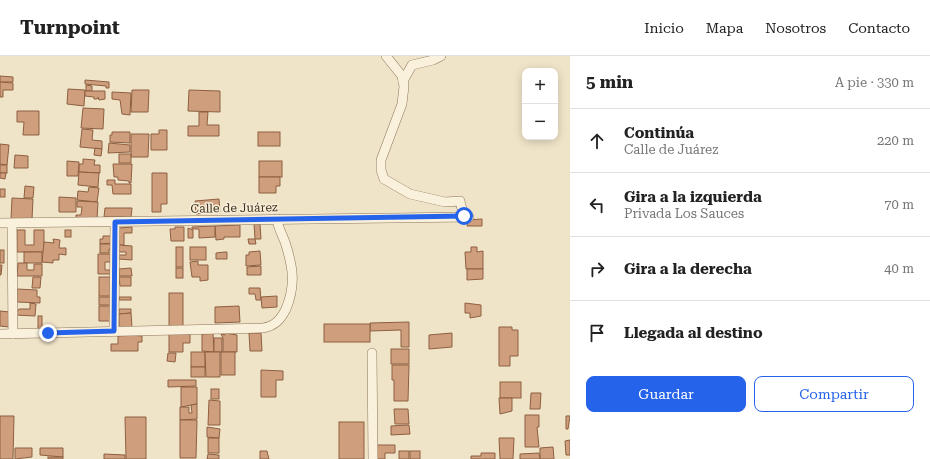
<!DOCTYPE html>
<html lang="es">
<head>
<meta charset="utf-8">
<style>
  body { margin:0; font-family:"Roboto Serif",serif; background:#f6f6f6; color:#222 }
  .controls { position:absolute; right:12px; top:12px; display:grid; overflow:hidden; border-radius:8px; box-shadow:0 2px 10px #0003 }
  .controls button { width:36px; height:36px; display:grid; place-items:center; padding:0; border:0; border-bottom:1px solid #e0e0e0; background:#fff; color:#222; font:20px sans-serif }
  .stop { position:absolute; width:12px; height:12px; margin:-9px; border:3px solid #2563eb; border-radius:50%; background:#fff }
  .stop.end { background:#2563eb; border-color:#fff; box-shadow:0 1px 4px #0008 }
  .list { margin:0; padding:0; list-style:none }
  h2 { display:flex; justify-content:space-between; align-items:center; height:52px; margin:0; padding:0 16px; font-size:17px }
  h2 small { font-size:13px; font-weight:400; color:#767676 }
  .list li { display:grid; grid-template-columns:26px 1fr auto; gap:12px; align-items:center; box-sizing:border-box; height:64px; padding:0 16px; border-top:1px solid #e0e0e0 }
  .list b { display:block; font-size:15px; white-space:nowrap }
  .list p { margin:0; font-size:13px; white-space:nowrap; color:#767676 }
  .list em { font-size:13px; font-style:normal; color:#767676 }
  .actions { display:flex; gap:8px; padding:12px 16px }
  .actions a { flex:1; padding:9px 0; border:1px solid #2563eb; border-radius:8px; text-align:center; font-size:14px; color:#2563eb }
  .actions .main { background:#2563eb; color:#fff }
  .icon { flex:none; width:22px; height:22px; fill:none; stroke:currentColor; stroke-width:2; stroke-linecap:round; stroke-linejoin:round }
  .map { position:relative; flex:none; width:570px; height:403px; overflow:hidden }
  header { display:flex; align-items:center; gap:24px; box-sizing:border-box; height:56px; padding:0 20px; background:#fff; border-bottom:1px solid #e0e0e0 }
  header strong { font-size:19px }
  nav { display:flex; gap:22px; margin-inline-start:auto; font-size:14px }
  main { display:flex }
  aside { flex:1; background:#fff }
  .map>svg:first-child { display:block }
</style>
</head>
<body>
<header>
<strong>Turnpoint</strong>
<nav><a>Inicio</a><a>Mapa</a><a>Nosotros</a><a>Contacto</a></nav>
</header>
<main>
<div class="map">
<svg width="570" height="403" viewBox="0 0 570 403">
  <rect width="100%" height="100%" fill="#f0e4c8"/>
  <!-- building -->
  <g fill="#cf9f7d" stroke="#8d5f41">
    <path d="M0,20L13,21V26H0Z"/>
    <path d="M85,24L109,26V32H106V30L85,28Z"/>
    <path d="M0,26L13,27V34H3V41H0Z"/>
    <path d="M86,29L92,30V35H86Z"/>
    <path d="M68,33L85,34L84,50L67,48Z"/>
    <path d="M132,34H149L148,56H131Z"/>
    <path d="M189,34L220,35V56L188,55Z"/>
    <path d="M85,35H105V43L99,44L98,41L97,43H94V41L85,40Z"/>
    <path d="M112,36L131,37L130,59L122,58L120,44L112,43Z"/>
    <path d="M83,52L104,53L103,73L81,72Z"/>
    <path d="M17,55H39V79H23L24,66H17Z"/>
    <path d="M199,56H208L207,69H219V80H188V70H199Z"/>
    <path d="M82,73L93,74L92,84L102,85V93L80,91Z"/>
    <path d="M159,74H167V94H151V78H159Z"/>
    <path d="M112,76H130V87L110,86V79H112Z"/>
    <rect x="258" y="76" width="22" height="14"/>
    <path d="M131,78H149L148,101H131Z"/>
    <path d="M109,87L130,89V96L108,97Z"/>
    <path d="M0,88L9,89L7,109L0,108Z"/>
    <path d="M95,92L102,93L101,100L94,99Z"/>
    <rect x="119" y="98" width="12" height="9"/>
    <path d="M15,99L28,100V112H14Z"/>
    <path d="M83,103L95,104L94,109H100V117L79,116V108H83Z"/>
    <path d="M67,105L79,106L78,120H67Z"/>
    <rect x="259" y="105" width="23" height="16"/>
    <path d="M113,108H132L131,127H129V125L118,124V121H114Z"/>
    <rect x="0" y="109" width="7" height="8"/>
    <path d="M79,116L99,117L98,131L78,129Z"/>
    <path d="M0,117H6L5,123L0,122Z"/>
    <path d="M152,117H167V148H161V156H152Z"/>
    <path d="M259,121H280V130H276V137H259Z"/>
    <path d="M107,124H115V128H131V138H113L112,129H107Z"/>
    <path d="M25,130L34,131L33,142H24Z"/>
    <path d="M89,131L99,132L97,146L77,144L78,135L88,136Z"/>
    <rect x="0" y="133" width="5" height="8"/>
    <path d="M59,141L76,142V156H59Z"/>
    <path d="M12,142L33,143L32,163H11Z"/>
    <path d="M219,143L220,156L196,158L195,145Z"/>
    <path d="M77,145L98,146L97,163L76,162V159H81L82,151H77Z"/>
    <path d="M105,152H132L131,161H104Z"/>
    <path d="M482,163V170H467L468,164Z"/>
    <path d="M254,168H260L261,183H255L256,188H249L248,183H255Z"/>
    <path d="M240,169V181H224V183L216,184L215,170Z"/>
    <path d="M215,170V181L199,182V173H192V171Z"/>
    <path d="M132,171V177H124V189H119V172Z"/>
    <path d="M175,171H184V185H171L170,173H175Z"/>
    <path d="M188,172L193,174V182H188Z"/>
    <path d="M17,174H25V189H34V174H44V196H17Z"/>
    <rect x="65" y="174" width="6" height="7"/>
    <path d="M103,180H113L112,187L100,188V183H103Z"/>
    <path d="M53,183L60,184L59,192H66V199L59,198V204H53V207L42,206L44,186L54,187Z"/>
    <path d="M100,188H112V193H109V197H100Z"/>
    <path d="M119,189L132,190V204L119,203V199H126V196H119Z"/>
    <rect x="176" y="191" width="7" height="20"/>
    <rect x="190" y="191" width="16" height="13"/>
    <path d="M471,191H477V196L483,195V213H466L465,196H471Z"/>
    <rect x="0" y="194" width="4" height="13"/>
    <path d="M260,195L261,209L246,210V199H249V196Z"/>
    <rect x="24" y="196" width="18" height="11"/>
    <path d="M225,196H227V203H216V197Z"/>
    <path d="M98,198H111V206H105V214H111V218H98Z"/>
    <path d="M198,205V209H208V224L200,225V221H192L190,206Z"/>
    <path d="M18,207H27V214H34V208H42V220H17Z"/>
    <path d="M0,209H2L1,219H0Z"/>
    <path d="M261,210V219H247V211Z"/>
    <path d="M131,212L132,220H119V213Z"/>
    <rect x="176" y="212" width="7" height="10"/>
    <path d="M467,213H483V223L467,224Z"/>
    <path d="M33,221H41L40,232H32Z"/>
    <rect x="99" y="221" width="14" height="19"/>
    <path d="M119,221H131V230H120Z"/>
    <path d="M249,232H260L261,244H256L255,238H249Z"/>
    <path d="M17,233L37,234V241H40V247L17,246Z"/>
    <rect x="169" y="237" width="14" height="33"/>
    <path d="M277,240V251L262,252L261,241Z"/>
    <rect x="99" y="241" width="13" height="8"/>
    <rect x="119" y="241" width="12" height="3"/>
    <path d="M30,247L36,248L35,260L15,259L19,253H30Z"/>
    <path d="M465,247L481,249V260L470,262V257H465Z"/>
    <path d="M99,250H112L111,265H99Z"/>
    <path d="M239,250L240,266L215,267V251Z"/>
    <path d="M119,253H131V257L119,258Z"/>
    <path d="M0,255L10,256L9,271L0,270Z"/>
    <path d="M131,257L132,271L119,272V258Z"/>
    <rect x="38" y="260" width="4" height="14"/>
    <path d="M409,266V291H401V274L370,275V267Z"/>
    <rect x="324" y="268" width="46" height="18"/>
    <path d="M499,271H512V274H518V300H510V310H499Z"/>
    <path d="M213,277L214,296L202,295V278Z"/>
    <path d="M225,277L237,279V296H223V282L221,278L225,279Z"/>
    <path d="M249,277H261L262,295H250Z"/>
    <path d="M452,277V291L429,293V279Z"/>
    <path d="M169,278H190V287H183V296H169Z"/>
    <path d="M129,279L142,280V286H138V295H111V288H118V280Z"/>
    <rect x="214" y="282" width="8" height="14"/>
    <rect x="391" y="293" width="18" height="15"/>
    <rect x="191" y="296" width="14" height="15"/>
    <path d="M205,296H220V321H206Z"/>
    <rect x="221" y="296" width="14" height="23"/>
    <path d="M168,297H176L175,306L167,305Z"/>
    <path d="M392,309H409L408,345H394V324H392Z"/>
    <rect x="191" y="311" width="14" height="10"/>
    <path d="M261,314L283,315V324H276V341H261Z"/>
    <path d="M168,324H196V330L168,331Z"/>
    <rect x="500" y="326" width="21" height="16"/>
    <path d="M181,331H197V348L181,351Z"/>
    <rect x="211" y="333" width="8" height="10"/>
    <path d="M531,337H541L540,353H530Z"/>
    <path d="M499,342H512V355L500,358Z"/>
    <path d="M209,344L220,345V369H208Z"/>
    <path d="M197,348V363L180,364V351H189V357H192L191,349Z"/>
    <path d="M394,353H408L409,368H395Z"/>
    <path d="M525,359H539V371H537L539,391H525Z"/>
    <path d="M0,360H14L13,403H0Z"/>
    <path d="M566,360H570L568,373H566Z"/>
    <path d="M125,361H146V403H126Z"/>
    <path d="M180,364H197L196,402H180Z"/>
    <rect x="339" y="366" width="25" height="37"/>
    <path d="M409,369L410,378L391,379V370Z"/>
    <path d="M207,371L220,373L219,382L207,381Z"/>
    <rect x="208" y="382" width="11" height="15"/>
    <path d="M499,382H514L513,403H500Z"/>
    <path d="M570,384V399H566L565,385Z"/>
    <path d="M376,389H395V397H385V403H377Z"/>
    <path d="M553,391L554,403H540V392Z"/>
    <path d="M15,392H32V401L15,403Z"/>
    <path d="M40,392H63V401L40,399Z"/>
    <path d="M260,395H267L269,403H260Z"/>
    <rect x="399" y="395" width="10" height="8"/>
    <rect x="410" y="395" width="10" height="8"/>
    <path d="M481,397H495V403H471V400H481Z"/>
    <path d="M539,397L540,403H520V398Z"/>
    <path d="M104,398L125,399V403H104Z"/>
    <path d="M208,398L219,399V403H207Z"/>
    <rect x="48" y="401" width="15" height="2"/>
  </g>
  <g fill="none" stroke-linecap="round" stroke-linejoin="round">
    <defs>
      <g id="street">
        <path d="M386,0L402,20L404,30L402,48L381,104V114L384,123L410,138L445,146L460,145L464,161"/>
        <path d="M403,25L412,9L433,4L441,0"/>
        <path d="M0,167L469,161"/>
        <path d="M12,168L13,278"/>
        <path d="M114,275L115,166"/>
        <path d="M0,278L263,272C275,270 281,263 286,253C296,228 293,211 285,186C282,178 278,172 277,163"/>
        <path d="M372,297L373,403"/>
      </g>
    </defs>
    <!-- street casing -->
    <use href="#street" stroke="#8d765c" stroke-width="10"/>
    <!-- street -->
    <use href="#street" stroke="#faf1dc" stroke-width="9"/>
  </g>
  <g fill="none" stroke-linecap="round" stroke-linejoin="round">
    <!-- route -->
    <path stroke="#2563eb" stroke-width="5" d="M48,277L114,275L115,166L464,160"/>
  </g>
  <g text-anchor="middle" stroke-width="3" stroke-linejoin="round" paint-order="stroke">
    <!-- street labels -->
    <g font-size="12" fill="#3d2e20" stroke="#f7eed8">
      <text transform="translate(234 152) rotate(-1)" y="4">Calle de Juárez</text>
    </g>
  </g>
</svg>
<div class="controls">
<button>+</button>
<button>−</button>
</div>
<div class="stop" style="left:464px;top:160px"></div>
<div class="stop end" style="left:48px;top:277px"></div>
</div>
<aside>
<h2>5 min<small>A pie · 330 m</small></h2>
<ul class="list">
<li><svg class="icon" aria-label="ahead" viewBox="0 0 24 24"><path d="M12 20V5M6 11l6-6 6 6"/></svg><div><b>Continúa</b><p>Calle de Juárez</p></div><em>220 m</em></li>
<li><svg class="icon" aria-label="left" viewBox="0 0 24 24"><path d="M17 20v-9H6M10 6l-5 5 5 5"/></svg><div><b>Gira a la izquierda</b><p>Privada Los Sauces</p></div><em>70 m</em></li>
<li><svg class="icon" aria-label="right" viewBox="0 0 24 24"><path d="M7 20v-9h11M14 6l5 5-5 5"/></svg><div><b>Gira a la derecha</b></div><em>40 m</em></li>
<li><svg class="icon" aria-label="arrive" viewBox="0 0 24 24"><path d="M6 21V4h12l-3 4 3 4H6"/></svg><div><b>Llegada al destino</b></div></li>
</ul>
<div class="actions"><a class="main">Guardar</a><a>Compartir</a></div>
</aside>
</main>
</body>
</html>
